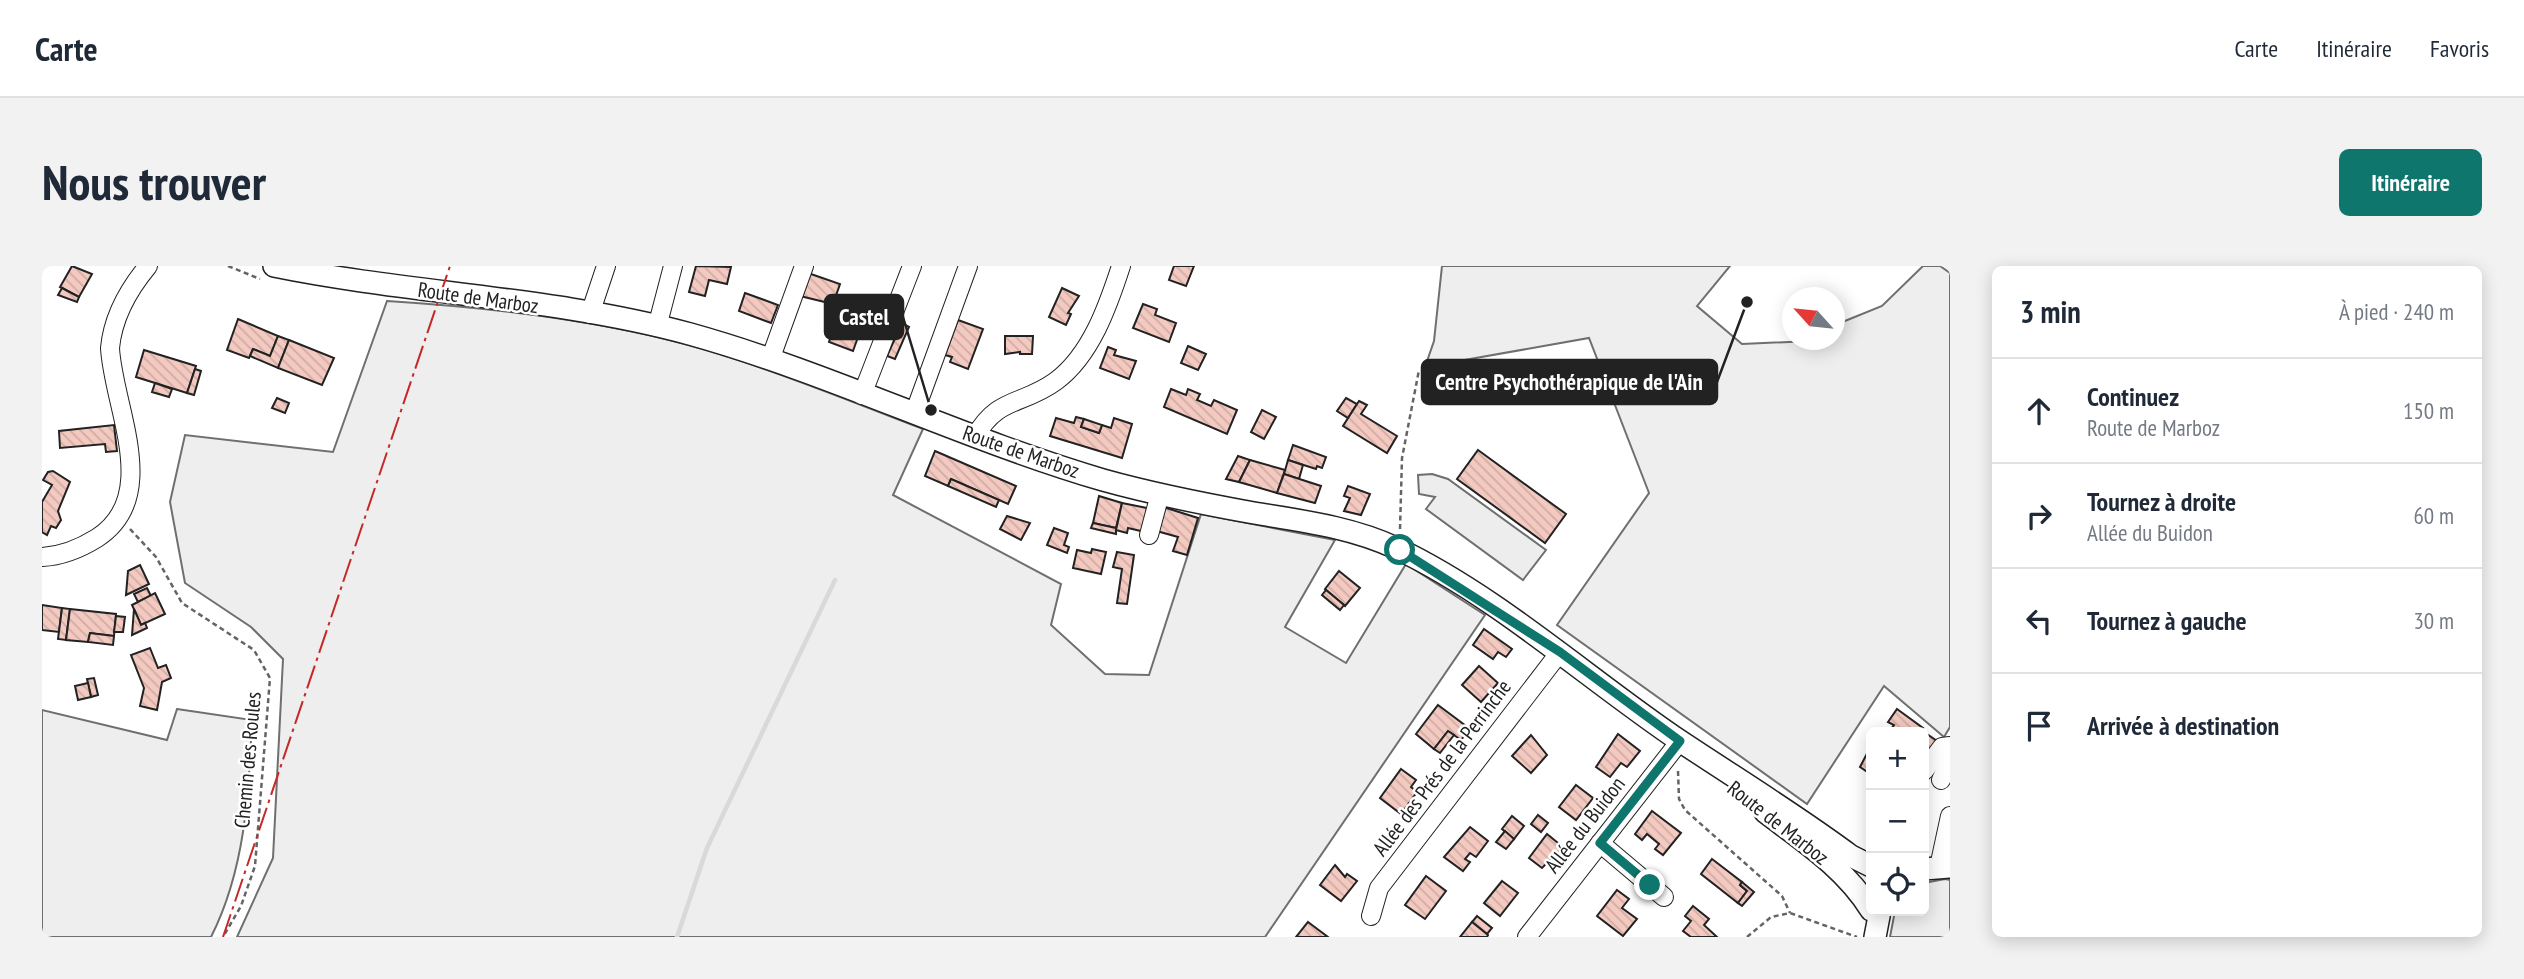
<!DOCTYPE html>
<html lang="fr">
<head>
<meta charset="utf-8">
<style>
  body { margin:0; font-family:"PT Sans Narrow",sans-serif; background:#f2f2f3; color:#1f2937 }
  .controls { position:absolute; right:21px; bottom:21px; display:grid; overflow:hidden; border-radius:10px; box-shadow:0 4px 18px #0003 }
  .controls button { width:63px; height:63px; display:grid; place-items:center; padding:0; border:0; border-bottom:2px solid #e0e1e3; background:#fff; color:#1f2937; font:35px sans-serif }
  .compass { position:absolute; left:1740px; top:21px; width:63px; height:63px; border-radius:50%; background:#fff; box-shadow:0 4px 18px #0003; rotate:297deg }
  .stop { position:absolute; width:21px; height:21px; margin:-16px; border:5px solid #0f766e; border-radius:50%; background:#fff }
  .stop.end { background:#0f766e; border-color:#fff; box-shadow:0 2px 7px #0008 }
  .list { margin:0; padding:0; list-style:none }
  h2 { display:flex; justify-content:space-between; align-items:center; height:91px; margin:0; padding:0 28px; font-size:30px }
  h2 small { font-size:23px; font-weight:400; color:#747a83 }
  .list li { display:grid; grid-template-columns:46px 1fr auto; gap:21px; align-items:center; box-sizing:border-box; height:105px; padding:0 28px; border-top:2px solid #e0e1e3 }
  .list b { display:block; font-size:26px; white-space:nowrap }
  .list p { margin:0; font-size:23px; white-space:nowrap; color:#747a83 }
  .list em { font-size:23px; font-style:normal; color:#747a83 }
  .icon { flex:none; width:38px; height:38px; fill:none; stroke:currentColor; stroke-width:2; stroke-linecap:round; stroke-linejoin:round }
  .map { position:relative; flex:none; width:1908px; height:671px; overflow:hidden; border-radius:10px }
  header { display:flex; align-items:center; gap:42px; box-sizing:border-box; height:98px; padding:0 35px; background:#fff; border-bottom:2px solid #e0e1e3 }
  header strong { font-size:33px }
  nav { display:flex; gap:38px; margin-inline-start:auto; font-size:24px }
  .intro { display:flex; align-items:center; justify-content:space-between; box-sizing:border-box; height:168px; padding:0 42px }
  h1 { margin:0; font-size:49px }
  .button { padding:18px 32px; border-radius:10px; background:#0f766e; color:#fff; font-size:24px; font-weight:700 }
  main { display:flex; gap:42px; padding:0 42px }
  aside { flex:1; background:#fff; border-radius:10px; box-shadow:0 4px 18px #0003 }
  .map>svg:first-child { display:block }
</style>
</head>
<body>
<header>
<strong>Carte</strong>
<nav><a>Carte</a><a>Itinéraire</a><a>Favoris</a></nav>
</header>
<div class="intro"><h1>Nous trouver</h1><a class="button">Itinéraire</a></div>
<main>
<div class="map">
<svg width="1908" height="671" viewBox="0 0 1908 671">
  <defs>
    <pattern id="building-back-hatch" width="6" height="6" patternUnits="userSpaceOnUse" patternTransform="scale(1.75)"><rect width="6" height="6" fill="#f3c9c0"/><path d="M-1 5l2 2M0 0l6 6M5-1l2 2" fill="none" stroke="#d0aca5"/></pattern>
  </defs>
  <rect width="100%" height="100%" fill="#fff"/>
  <!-- grass -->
  <g fill="#eee" stroke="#6f6f6f" stroke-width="2">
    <path d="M1400,0H1688L1655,40L1700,78L1792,74L1793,59L1840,40L1881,0H1898L1908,7V461L1902,471L1842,420L1765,538L1515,359L1607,227L1547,72L1383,101L1392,75Z"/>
    <path d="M345,35C424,40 504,48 583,64C686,84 784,126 881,163L851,229L1019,318L1009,359L1063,408L1107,409L1159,248L1293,274L1243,361L1304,397L1364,298L1443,349L1223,671H195L231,592L241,393L209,361L143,317L128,236L143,169L291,186Z"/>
    <path d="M135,443L210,454C207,528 203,604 169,671H0V444L125,474Z"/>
    <path d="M1903,613L1908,614V671H1848L1853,645H1882V617Z"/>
  </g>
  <!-- parking -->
  <path fill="#ededed" stroke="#6f6f6f" stroke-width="2" d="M1390,208L1406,213L1504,284L1481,314L1384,243L1393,231L1377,228L1376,209Z"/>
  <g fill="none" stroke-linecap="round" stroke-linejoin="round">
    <!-- stream -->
    <path stroke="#d9d9d9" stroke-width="4.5" d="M635,671L665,582L793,314"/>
  </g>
  <!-- building -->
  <g fill="url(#building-back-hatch)" stroke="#222" stroke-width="2">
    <path d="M30,0L50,8L37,31L18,21Z"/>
    <path d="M654,0L689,1L685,18L667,14L663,30L647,26Z"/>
    <path d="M1152,0L1144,20L1127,14L1132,0Z"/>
    <path d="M766,7L798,18L791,38L758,30Z"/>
    <path d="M20,22L37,31L35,36L16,29Z"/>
    <path d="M1020,22L1037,30L1026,47L1029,48L1024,59L1007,51Z"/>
    <path d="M703,27L736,39L729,57L697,45Z"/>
    <path d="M1101,38L1115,43L1113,49L1134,57L1127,76L1091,62Z"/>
    <path d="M797,48L821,57L811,85L787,76Z"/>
    <path d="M196,53L236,70L228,90L211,83L207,92L185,84Z"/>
    <path d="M916,54L941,63L926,103L908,96L910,91L903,89Z"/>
    <path d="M860,57L867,61L853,93L845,90Z"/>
    <path d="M236,70L247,74L236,102L208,90L211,83L228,90Z"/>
    <path d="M963,70H991L990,88H978V86L963,88Z"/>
    <path d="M247,74L292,92L280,119L236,102Z"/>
    <path d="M1146,80L1164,88L1156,104L1139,97Z"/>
    <path d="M1066,81L1074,84L1072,89L1094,95L1087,113L1058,102Z"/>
    <path d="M102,84L154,100L145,127L94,111Z"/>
    <path d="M153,103L159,105L152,129L145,127Z"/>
    <path d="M113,117L130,123L127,131L110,126Z"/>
    <path d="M1129,123L1144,129L1146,123L1158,128L1155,134L1169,140L1172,134L1195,144L1185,168L1122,141Z"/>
    <path d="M235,132L247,137L243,147L230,142Z"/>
    <path d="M1304,132L1315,138L1306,152L1295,145Z"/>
    <path d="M1317,135L1325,139L1319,148L1355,170L1345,187L1301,160Z"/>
    <path d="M1220,144L1234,151L1222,173L1209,166Z"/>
    <path d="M1034,151L1042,153L1039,161L1057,167L1060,159L1069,162L1072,152L1090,158L1080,192L1008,170L1014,152L1032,157Z"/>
    <path d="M1042,153L1060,159L1057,167L1039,161Z"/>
    <path d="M72,159L75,185L64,186L63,178L18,182L17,165Z"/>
    <path d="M1251,179L1284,191L1280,202L1275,200L1274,203L1246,194Z"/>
    <path d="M1436,184L1524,248L1503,277L1415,213Z"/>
    <path d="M893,185L974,220L966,238L909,213L906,220L883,210Z"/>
    <path d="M1196,190L1208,194L1197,216L1184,213Z"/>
    <path d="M1208,194L1243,204L1235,227L1197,216Z"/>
    <path d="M1246,194L1261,199L1257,213L1242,208Z"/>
    <path d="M11,205L28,216L16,245L19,254L14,262L9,260L5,269L0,266V236L10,219L1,214L6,206Z"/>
    <path d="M1242,208L1279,220L1273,237L1235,227Z"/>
    <path d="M909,213L957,234L954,241L906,220Z"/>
    <path d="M1306,220L1328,228L1319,249L1302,245L1308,232L1302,230Z"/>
    <path d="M1057,230L1080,237L1074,262L1051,257Z"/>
    <path d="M1080,237L1110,243L1103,266L1086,262L1085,267L1074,264Z"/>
    <path d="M1118,240L1156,252L1145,289L1131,285L1136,271L1111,264Z"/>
    <path d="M965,250L988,257L979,274L958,263Z"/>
    <path d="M1051,257L1074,262V268L1049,262Z"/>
    <path d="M1012,262L1026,267L1022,279L1027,281L1025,287L1005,279Z"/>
    <path d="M1050,283L1064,286L1059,308L1031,302L1035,284L1049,287Z"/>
    <path d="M1075,286L1092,289L1085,338L1075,337L1080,303L1071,301Z"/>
    <path d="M98,299L107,318L84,329L86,305Z"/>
    <path d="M1297,305L1318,322L1303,340L1283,323Z"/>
    <path d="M105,322L109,330L96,336L92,328Z"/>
    <path d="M1284,324L1302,339L1298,344L1280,329Z"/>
    <path d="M113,327L123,348L99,359L90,339Z"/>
    <path d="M0,339L20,342L17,366L0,364Z"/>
    <path d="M20,342L28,343L24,374L16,373Z"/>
    <path d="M28,343L74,348L72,370L48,367L46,376L24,374Z"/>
    <path d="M92,343L99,359L103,357L105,362L90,369Z"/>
    <path d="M74,350L83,351L81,366H72Z"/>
    <path d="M1442,363L1470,383L1464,391L1456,386L1451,393L1431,379Z"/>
    <path d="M48,367L72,370L71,379L46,376Z"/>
    <path d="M108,382L116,402L124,399L129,412L120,416L115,444L98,440L102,422L89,389Z"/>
    <path d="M1437,400L1456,417L1439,436L1420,419Z"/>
    <path d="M52,412L56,429L49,431L45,413Z"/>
    <path d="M46,417L49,431L36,434L33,420Z"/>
    <path d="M1396,439L1428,463L1419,474L1406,465L1392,483L1374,468Z"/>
    <path d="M1855,443L1881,462L1878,466H1847L1852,459L1846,456Z"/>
    <path d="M1406,465L1412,469L1398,487L1392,483Z"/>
    <path d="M1576,468L1598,485L1585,501L1579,497L1568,511L1554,501Z"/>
    <path d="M1885,468L1895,475L1882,494V473Z"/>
    <path d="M1489,469L1505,489L1489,507L1470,490Z"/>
    <path d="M1829,480V504L1827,507L1818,501Z"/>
    <path d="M1359,503L1374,514L1369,521L1375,526L1359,548L1338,532Z"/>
    <path d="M1534,519L1551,532L1534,554L1517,541Z"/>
    <path d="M1610,545L1639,567L1621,589L1613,583L1617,578L1605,568L1600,574L1593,568Z"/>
    <path d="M1496,549L1506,557L1499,566L1489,558Z"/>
    <path d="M1470,550L1482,560L1472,573L1460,563Z"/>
    <path d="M1428,561L1446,575L1434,591L1428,587L1423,593L1428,596L1421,605L1402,591Z"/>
    <path d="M1463,565L1472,573L1464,583L1454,576Z"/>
    <path d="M1505,568L1521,581L1500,602L1487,592Z"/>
    <path d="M1670,593L1700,616L1698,619L1705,625L1696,637L1659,608Z"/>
    <path d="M1293,599L1303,611L1305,608L1315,615L1299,635L1278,619Z"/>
    <path d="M1384,610L1404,625L1383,653L1363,639Z"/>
    <path d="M1460,615L1476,627L1458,650L1442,637Z"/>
    <path d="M1700,616L1712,626L1700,640L1696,637L1705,625L1698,619Z"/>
    <path d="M1575,624L1587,633L1580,642L1595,653L1581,670L1555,650Z"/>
    <path d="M1651,640L1667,653L1662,659L1675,671H1649L1641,665L1649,655L1643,650Z"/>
    <path d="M1435,650L1450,662L1445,668L1430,656Z"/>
    <path d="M1266,656L1286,671H1254Z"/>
    <path d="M1430,656L1446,669L1445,671H1418Z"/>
  </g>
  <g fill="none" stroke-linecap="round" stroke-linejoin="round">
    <defs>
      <g id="minor">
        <path d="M548,48L564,0"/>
        <path d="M615,61L631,0"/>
        <path d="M728,94L762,0"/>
        <path d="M820,129L870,0"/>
        <path d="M872,148L926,0"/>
        <path d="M933,171C956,130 980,140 1014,115C1049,89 1066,40 1079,0"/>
        <path d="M1107,269L1118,228"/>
        <path d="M0,291C19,290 39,282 55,272C120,230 71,141 68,82C71,50 86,24 106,0"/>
        <path d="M1882,505L1900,481L1908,480"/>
        <path d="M1899,514L1908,494"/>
        <path d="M1558,577L1622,631"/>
        <path d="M1897,601L1908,550"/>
        <path d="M1329,650L1337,622L1518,386"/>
        <path d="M1485,671L1638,475"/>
      </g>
      <g id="major">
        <path d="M232,0C369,28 513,31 648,68C788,107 921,173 1061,214C1111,228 1162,238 1212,247C1260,255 1309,261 1354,282C1455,330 1546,413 1638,475C1695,513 1754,549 1809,590L1829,600"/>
        <path d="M1723,546C1761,575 1803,602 1829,644"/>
        <path d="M1882,603L1908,601"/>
        <path d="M1833,671L1838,645"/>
      </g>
    </defs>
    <!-- minor casing -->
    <use href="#minor" stroke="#222" stroke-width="20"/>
    <!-- major casing -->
    <use href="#major" stroke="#222" stroke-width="24"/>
    <!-- path -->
    <g stroke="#646464" stroke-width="2.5" stroke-dasharray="5 3.5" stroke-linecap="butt">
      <path d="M186,0L218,13"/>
      <path d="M88,263L114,291L140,337L212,384L228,412L213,600L199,640L181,671"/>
      <path d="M1358,263L1360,192L1377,104"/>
      <path d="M1636,505L1637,533L1643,544L1740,630L1748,647"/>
      <path d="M1705,671L1729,651L1748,647L1815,671"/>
    </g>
    <!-- minor -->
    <use href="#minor" stroke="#fff" stroke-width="18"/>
    <!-- major -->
    <use href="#major" stroke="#fff" stroke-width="21"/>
    <!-- power -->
    <path stroke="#c62828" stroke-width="2" stroke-dasharray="24 5 3.5 5" stroke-linecap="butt" d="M181,671L408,0"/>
  </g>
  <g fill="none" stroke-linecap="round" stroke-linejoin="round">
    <!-- route -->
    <path stroke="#0f766e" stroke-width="9" d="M1358,284L1518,386L1638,475L1558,577L1608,619"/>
  </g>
  <g text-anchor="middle" stroke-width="5" stroke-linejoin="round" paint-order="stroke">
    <!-- street labels -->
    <g font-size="21" fill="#222" stroke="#fff">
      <text transform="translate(436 32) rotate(8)" y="7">Route de Marboz</text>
      <text transform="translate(979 186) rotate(19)" y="7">Route de Marboz</text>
      <text transform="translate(206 494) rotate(-85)" y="7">Chemin des Roules</text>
      <text transform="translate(1400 502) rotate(-53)" y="7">Allée des Prés de la Perrinche</text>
      <text transform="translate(1736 557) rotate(38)" y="7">Route de Marboz</text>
      <text transform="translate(1543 559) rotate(-52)" y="7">Allée du Buidon</text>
    </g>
  </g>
  <!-- callouts -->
  <path fill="none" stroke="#222" stroke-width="2.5" d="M889 144L861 51M1705 36L1675 116"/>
  <g fill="#222" stroke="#fff" stroke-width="2.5">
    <circle cx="889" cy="144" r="7"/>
    <circle cx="1705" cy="36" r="7"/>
  </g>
  <g fill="#222" stroke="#222" stroke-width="2.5">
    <rect x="783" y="29" width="78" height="44" rx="7"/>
    <rect x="1380" y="94" width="295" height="44" rx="7"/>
  </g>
  <g font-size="23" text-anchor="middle" font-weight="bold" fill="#fff">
    <text x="822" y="59">Castel</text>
    <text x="1527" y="124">Centre Psychothérapique de l'Ain</text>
  </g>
</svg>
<div class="controls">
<button>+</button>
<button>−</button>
<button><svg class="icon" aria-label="locate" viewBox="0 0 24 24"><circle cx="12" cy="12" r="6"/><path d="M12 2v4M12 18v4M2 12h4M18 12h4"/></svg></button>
</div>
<svg class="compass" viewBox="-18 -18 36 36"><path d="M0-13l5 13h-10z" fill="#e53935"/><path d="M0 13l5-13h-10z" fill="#747a83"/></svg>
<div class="stop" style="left:1358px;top:284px"></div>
<div class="stop end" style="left:1608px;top:619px"></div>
</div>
<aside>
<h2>3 min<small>À pied · 240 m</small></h2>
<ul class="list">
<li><svg class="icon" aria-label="ahead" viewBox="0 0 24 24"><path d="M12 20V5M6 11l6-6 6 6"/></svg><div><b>Continuez</b><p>Route de Marboz</p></div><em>150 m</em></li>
<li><svg class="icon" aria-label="right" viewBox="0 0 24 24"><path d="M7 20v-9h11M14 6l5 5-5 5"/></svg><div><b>Tournez à droite</b><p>Allée du Buidon</p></div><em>60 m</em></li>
<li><svg class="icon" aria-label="left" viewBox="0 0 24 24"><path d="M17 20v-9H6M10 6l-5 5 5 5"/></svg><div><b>Tournez à gauche</b></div><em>30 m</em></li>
<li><svg class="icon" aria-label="arrive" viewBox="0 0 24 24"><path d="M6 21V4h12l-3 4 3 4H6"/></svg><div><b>Arrivée à destination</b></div></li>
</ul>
</aside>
</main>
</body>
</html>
